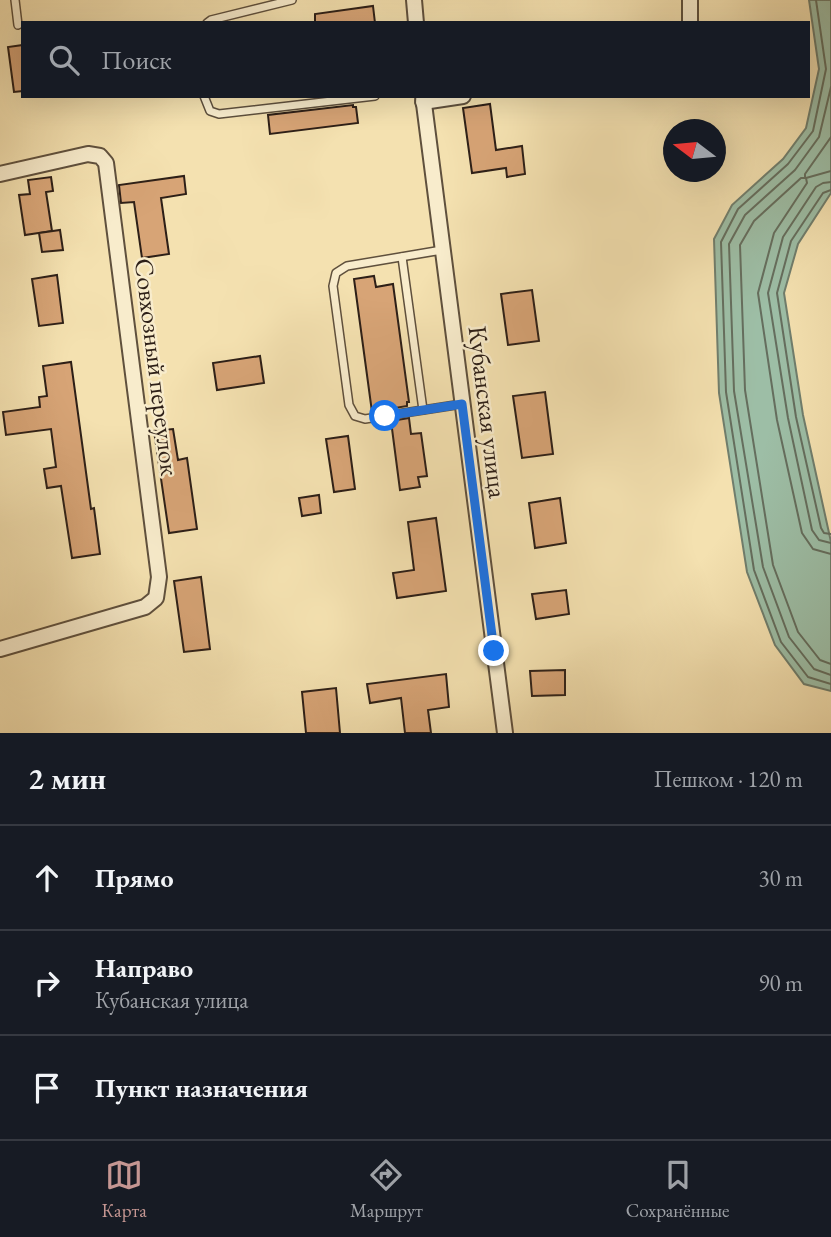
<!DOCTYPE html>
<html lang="ru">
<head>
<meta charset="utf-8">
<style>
  body { margin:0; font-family:"EB Garamond",serif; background:#242831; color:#f1f3f6 }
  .compass { position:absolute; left:663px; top:119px; width:63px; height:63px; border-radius:50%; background:#171b24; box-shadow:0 7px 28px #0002; rotate:286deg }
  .stop { position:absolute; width:21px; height:21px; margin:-16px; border:5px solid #1a73e8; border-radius:50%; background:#fff }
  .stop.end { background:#1a73e8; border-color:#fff; box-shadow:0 2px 7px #0008 }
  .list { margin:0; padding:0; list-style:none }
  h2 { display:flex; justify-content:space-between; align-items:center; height:91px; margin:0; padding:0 28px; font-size:30px }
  h2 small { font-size:23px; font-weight:400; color:#9ea1a6 }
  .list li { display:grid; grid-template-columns:46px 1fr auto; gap:21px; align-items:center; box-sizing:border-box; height:105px; padding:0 28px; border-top:2px solid #363941 }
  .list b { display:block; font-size:26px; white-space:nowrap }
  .list p { margin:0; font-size:23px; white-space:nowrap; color:#9ea1a6 }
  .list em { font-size:23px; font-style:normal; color:#9ea1a6 }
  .icon { flex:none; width:38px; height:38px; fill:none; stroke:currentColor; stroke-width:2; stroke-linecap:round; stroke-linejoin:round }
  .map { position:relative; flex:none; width:831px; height:733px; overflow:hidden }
  .search { position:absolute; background:#171b24; box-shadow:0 7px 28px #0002; left:21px; right:21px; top:21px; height:77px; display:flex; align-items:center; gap:18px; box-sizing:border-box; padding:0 24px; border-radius:0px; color:#9ea1a6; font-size:26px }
  .sheet { height:406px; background:#171b24 }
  nav { display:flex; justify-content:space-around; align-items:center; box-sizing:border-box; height:98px; border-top:2px solid #363941; background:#171b24; font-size:19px; color:#9ea1a6 }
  nav a { display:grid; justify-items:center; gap:4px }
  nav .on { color:#c59692 }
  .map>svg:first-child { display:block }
</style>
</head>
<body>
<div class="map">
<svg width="831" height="733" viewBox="0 0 831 733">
  <rect width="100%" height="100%" fill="#f4e1b0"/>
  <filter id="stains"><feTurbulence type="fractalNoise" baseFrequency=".00286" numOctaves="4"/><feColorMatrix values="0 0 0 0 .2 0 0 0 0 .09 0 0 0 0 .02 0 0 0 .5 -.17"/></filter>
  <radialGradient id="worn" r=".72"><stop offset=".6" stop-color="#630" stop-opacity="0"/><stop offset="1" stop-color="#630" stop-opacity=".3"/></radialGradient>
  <!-- water -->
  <path fill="#9dbea6" stroke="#707e6d" stroke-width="2" d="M809,0H831V193L798,244L784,293L803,415L831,542V691L804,684L775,645L747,572L719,393L714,239L732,205L783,159L806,128L819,69Z"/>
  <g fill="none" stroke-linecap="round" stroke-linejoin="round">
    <!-- shore -->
    <g stroke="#656e5e" stroke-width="2">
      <path d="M816,0L826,69L813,131L788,164L738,209L721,242L726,392L754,570L781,642L808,677L831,684"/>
      <path d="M831,87L819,137L795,170L745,215L729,244L734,391L763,567L789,637L814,669L831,675"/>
      <path d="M831,137L805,174V178H801L754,221L740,245L745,390L773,565L798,632L820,660L831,664"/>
      <path d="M831,171L806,178L807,183L774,233L758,293L777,420L802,533L813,549L831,554"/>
      <path d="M831,182L823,183L816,187L783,237L768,293L788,418L812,530L819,540L831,543"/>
      <path d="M831,190L823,193L791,241L777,293L796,417L821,528L824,533L831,534"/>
    </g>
  </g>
  <!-- building -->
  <g fill="#d7a476" stroke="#2d1f17" stroke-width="2">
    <path d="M373,6L375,23H315V14Z"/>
    <path d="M23,45V91L14,92L8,47Z"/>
    <path d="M490,104L496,150L522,146L525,174L507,177L506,168L472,173L463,108Z"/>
    <path d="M353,105V107H356L358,123L270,134L268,115Z"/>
    <path d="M184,176L186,194L161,198L169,254L142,258L134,202L121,203L119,185Z"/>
    <path d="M51,177L53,191L46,192L52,231L25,235L19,195L30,194L28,180Z"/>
    <path d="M60,230L63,250L42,252L39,233Z"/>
    <path d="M57,275L63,323L39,326L32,279Z"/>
    <path d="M374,276L376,287L393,284L409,402H407V406L372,412L354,279Z"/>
    <path d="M532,290L539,341L508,345L501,294Z"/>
    <path d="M260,356L264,383L217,390L213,363Z"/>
    <path d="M71,362L91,509L94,508L100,554L72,558L61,486L47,488L44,469L56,467L51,429L6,435L3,412L40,407L39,397L47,396L43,366Z"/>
    <path d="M545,392L553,454L522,458L513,396Z"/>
    <path d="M409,418L411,434L421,433L427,476L418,477L420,487L400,490L391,421Z"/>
    <path d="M173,429L178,460L187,458L197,529L169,533L154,431Z"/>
    <path d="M348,436L355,489L334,492L326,439Z"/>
    <path d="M319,495L321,513L302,516L299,498Z"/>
    <path d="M560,498L566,543L535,548L529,503Z"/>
    <path d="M436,518L446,591L397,598L393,573L414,570L408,522Z"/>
    <path d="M201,577L210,649L184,652L174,581Z"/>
    <path d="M566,590L569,614L536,619L532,594Z"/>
    <path d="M565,670V695L532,696L530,671Z"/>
    <path d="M446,674L449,707L428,710L431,733H405L401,698L370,703L367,684Z"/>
    <path d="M336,688L340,733H306L302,692Z"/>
  </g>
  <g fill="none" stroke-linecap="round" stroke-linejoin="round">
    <defs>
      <g id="service">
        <path d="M15,0L18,25"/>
        <path d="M207,23L211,20L292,0"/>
        <path d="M204,96L210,111L219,114L375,96"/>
        <path d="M442,250L347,266L336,273L333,286L349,405L355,416L365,419L462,404"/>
        <path d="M402,257L423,410"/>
      </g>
      <g id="minor">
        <path d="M414,0L416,23"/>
        <path d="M690,0V23"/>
        <path d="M423,96L505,733"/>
        <path d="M423,102L463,96"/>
        <path d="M0,174L88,154L100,156L106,163L159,577L156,598L145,607L0,649"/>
      </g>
    </defs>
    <!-- service casing -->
    <use href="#service" stroke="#5f503d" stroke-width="10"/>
    <!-- minor casing -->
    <use href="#minor" stroke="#5f503d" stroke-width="18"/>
    <!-- service -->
    <use href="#service" stroke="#f8eccc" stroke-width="7"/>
    <!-- minor -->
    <use href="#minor" stroke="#f8eccc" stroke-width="14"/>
  </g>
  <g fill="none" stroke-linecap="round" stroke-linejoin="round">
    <!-- route -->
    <path stroke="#1a73e8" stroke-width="9" d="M385,416L462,404L494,651"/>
  </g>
  <g text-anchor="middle" stroke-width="5" stroke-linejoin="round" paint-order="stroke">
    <!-- street labels -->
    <g font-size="26" fill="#2d1f17" stroke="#f8eccc">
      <text transform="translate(157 367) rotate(83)" y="9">Совхозный переулок</text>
      <text transform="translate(488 412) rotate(83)" y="9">Кубанская улица</text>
    </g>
  </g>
  <rect width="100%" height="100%" filter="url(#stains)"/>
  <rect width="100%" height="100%" fill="url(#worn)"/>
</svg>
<svg class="compass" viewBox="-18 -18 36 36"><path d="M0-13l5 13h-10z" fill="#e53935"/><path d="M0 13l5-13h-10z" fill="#9ea1a6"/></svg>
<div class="stop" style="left:385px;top:416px"></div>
<div class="stop end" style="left:494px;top:651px"></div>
<div class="search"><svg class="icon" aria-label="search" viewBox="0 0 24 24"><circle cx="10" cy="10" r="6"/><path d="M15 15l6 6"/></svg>Поиск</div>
</div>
<section class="sheet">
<h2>2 мин<small>Пешком · 120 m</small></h2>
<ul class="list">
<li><svg class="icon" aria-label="ahead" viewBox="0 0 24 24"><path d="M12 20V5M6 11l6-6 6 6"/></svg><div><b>Прямо</b></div><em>30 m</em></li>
<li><svg class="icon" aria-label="right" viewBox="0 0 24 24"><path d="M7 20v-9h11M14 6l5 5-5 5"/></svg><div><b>Направо</b><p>Кубанская улица</p></div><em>90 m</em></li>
<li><svg class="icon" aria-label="arrive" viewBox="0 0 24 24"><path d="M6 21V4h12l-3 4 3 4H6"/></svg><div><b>Пункт назначения</b></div></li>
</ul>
</section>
<nav>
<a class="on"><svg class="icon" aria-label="map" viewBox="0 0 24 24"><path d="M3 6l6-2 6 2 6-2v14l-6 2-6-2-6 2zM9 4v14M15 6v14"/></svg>Карта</a>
<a><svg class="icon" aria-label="directions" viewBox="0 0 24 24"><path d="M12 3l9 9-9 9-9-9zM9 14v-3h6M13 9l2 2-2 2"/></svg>Маршрут</a>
<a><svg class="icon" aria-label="saved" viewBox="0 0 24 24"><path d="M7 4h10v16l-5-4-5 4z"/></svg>Сохранённые</a>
</nav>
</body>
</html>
